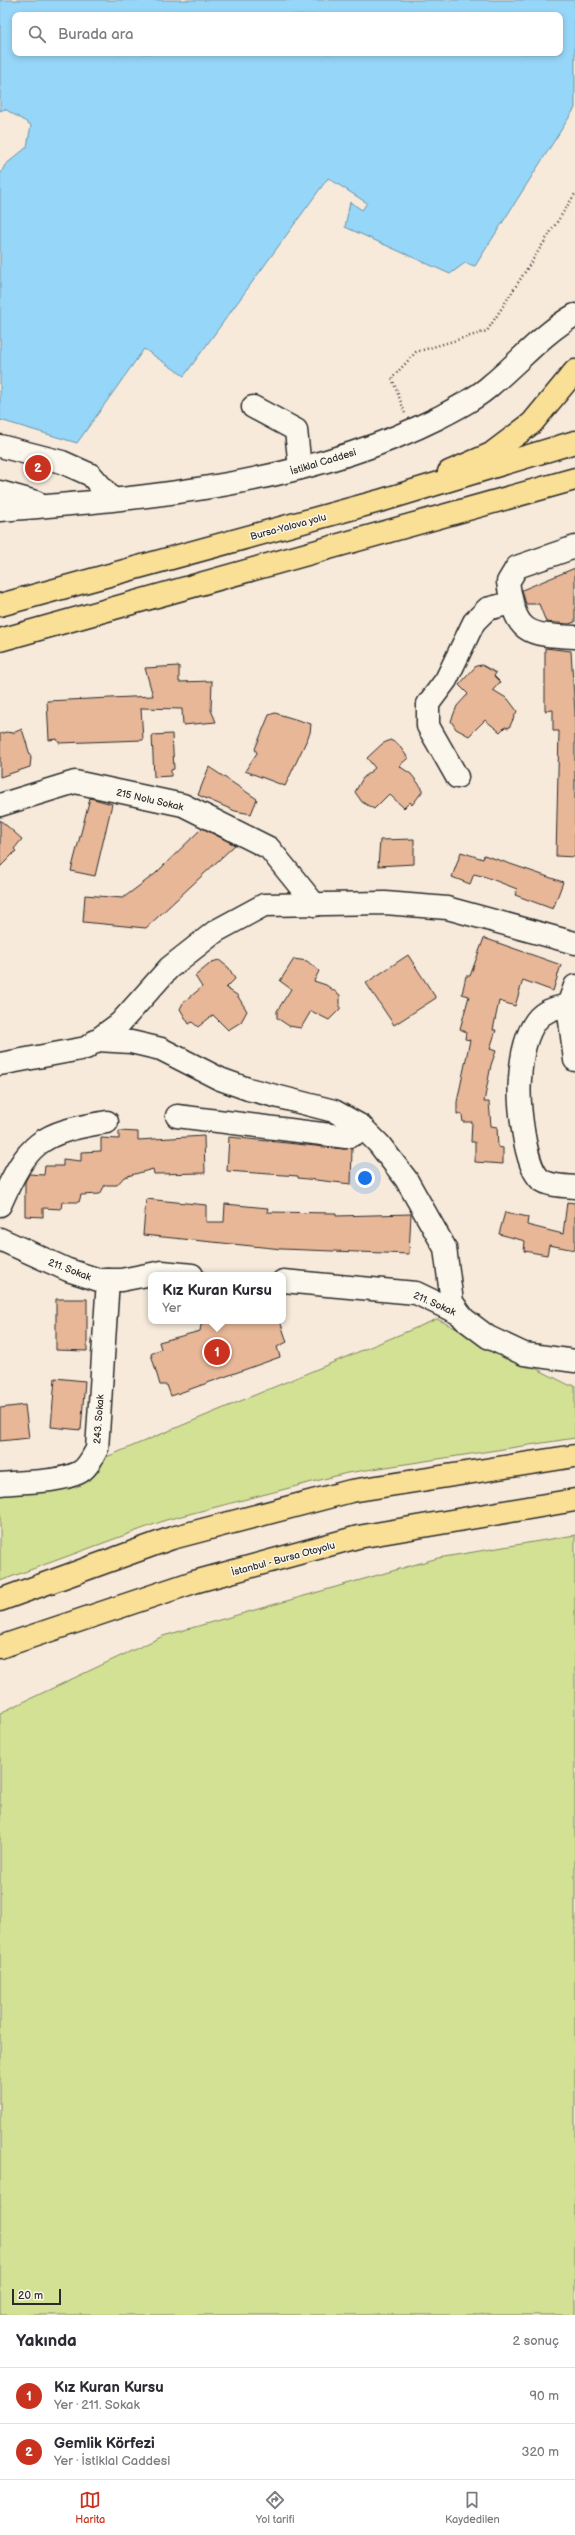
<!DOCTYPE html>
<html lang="tr">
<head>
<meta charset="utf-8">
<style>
  body { margin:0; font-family:"Balsamiq Sans",sans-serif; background:#f2f2f3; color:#2b2b33 }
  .scale { position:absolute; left:12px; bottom:10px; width:49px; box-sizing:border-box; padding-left:4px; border:2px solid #2b2b2b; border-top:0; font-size:11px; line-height:14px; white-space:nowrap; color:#2b2b2b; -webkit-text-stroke:3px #fbf7ec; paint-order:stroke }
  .you { position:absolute; left:365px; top:1178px; width:14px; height:14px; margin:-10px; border:3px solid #fff; border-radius:50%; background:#1a73e8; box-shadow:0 0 0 6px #1a73e833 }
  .badge { display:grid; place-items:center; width:26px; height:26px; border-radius:50%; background:#c8321e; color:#fff; font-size:13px; font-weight:700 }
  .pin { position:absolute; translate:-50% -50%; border:2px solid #fff; box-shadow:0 1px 4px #0006 }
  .popup { position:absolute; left:148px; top:1272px; width:138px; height:52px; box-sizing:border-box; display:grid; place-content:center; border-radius:8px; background:#fff; filter:drop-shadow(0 1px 3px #0005); font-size:13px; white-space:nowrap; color:#7c7c81 }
  .popup b { font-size:15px; color:#2b2b33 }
  .popup::after { content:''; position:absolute; left:50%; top:100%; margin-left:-8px; border:8px solid transparent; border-top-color:#fff }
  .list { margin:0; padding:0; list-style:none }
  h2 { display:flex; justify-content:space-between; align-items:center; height:52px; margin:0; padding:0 16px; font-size:17px }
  h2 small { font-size:13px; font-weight:400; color:#7c7c81 }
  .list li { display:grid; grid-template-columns:26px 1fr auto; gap:12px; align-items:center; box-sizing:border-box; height:56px; padding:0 16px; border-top:1px solid #e1e1e2 }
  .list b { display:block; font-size:15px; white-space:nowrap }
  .list p { margin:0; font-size:13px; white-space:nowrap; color:#7c7c81 }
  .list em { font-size:13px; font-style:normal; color:#7c7c81 }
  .icon { flex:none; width:22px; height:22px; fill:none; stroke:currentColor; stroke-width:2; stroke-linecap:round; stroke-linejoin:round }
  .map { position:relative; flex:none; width:575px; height:2315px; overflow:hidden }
  .search { position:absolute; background:#fff; box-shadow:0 2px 6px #0003; left:12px; right:12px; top:12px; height:44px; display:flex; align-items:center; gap:10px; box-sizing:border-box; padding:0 14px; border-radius:8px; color:#7c7c81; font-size:15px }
  .sheet { height:164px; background:#fff }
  nav { display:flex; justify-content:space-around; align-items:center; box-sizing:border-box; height:56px; border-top:1px solid #e1e1e2; background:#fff; font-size:11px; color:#7c7c81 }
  nav a { display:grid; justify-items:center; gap:2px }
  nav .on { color:#c8321e }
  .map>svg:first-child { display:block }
</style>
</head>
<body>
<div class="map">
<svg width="575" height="2315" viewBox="0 0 575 2315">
  <rect width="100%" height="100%" fill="#f7eadb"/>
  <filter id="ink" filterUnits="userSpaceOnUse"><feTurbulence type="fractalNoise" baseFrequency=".025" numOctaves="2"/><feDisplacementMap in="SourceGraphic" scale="8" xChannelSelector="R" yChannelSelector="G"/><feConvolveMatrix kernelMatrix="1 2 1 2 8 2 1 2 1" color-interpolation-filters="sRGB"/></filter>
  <g filter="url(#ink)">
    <!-- green -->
    <g fill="#d2e194" stroke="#7e8660">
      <path d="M437,1319L569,1385H575V1438L347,1473L166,1520L0,1581V1477L104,1458Z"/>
      <path d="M575,1535V2315H0V1713L163,1636L438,1558Z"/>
    </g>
    <!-- water -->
    <path fill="#96d6f8" stroke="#6b92a6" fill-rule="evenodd" d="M0,0H575V108L475,266L465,263L450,274L345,227L350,202L362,210L367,203L328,178L184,376L144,349L77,443L0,420V175L5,165L27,147L31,125L5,109L0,111ZM15,15H560V53H15Z"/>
    <!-- building -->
    <g fill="#e7b798" stroke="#2b2b2b">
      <path d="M575,568V622L569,624L546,622L539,604H526L522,590Z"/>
      <path d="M545,648L571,651L575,712V857L556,856L559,731H553V710L545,711Z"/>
      <path d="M482,665L496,673L494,676L500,682L493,690L508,699L517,711L509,728L505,727L500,732L485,720L469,736L456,729L451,721L457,706L468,694L459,685L476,666Z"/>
      <path d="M179,666V682L212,681L211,710L216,722L183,725L182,709L141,708L143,740L59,743L57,739L49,740L47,701L153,696L145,668Z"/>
      <path d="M275,713L311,724L310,733L285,786L245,771L257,753L255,749L269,715Z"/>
      <path d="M22,729L31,758L30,767L0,777V734L6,732L13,733Z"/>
      <path d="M172,734L174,769L171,770V776L154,777L152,735Z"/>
      <path d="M390,740L398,744L408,758L399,766L411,774L422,788V792L412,805L410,802L404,808L389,794L374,809L362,802L355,792L363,778L375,768L367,758L382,744Z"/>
      <path d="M209,767L257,799L251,814L235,811L198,795Z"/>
      <path d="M90,798L112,804L95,876L71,871Z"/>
      <path d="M0,820L22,839L14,849L16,851L0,867Z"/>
      <path d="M202,828L235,845L146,928L83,922L85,895L123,898L155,874Z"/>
      <path d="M414,839V864L378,866L380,840Z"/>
      <path d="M461,852L483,859L484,855L563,882L553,909L515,895L517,889L486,877L474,874L470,884L452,877Z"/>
      <path d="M484,938L561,965L553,991L523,980L515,1006L499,1001L493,1030H496L490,1049L496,1051L491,1065L484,1102H489L491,1126L497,1127L498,1147L503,1148V1164L475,1162V1142H471L472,1122H463L462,1115L457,1114V1102L470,1040L465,1039L466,1032L460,1029L469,996L462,994L466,976H470Z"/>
      <path d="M408,955L436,998L394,1025L366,983Z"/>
      <path d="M294,959L307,961L319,971L314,981L326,985L340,995V1009L329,1020L311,1011L301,1028L289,1026L277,1018V1011L291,989L280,981Z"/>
      <path d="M219,960L229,968L235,979L226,988L237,995L247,1011L241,1022L228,1030L213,1015L198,1027L192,1022L189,1024L180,1009L183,1003L202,987L195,976L212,962Z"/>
      <path d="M119,1131L138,1132V1140L204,1136L205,1173L154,1174L153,1169L124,1177L117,1185H105L100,1194L81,1195L79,1202H62L61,1209L43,1208V1217L25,1216V1182L29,1174L44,1175L45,1166H63V1159L81,1161V1152L101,1151V1138L119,1139Z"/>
      <path d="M229,1137L344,1149L352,1148L351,1184L298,1178V1176L227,1171Z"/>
      <path d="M146,1199L206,1205V1222H224L225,1204L268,1208L267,1212L336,1213V1216L411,1214L409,1254L282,1249L143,1235Z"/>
      <path d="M567,1202L575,1203V1250L549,1245L547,1255L524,1251L525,1241L499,1234L505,1212L528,1217L527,1225L563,1234Z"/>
      <path d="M56,1299H87V1351L56,1350Z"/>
      <path d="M212,1321H280L287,1342L277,1347L280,1357L171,1396L167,1385H160L151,1354L161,1349L159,1342L200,1331L201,1325Z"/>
      <path d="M55,1378L85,1381L81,1430L51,1427Z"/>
      <path d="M25,1405L29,1438L0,1441V1408Z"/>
    </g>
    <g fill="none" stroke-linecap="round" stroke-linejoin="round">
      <defs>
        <g id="minor">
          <path d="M253,407L296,430L300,468"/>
          <path d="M0,446L62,462L91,475L111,498"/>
          <path d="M0,492L36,502"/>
          <path d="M0,510C148,498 304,485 438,418C455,409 477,398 491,385C519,362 543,333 575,315"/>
          <path d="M575,547L517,567L508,582C516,633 525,635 575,637"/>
          <path d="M457,777L428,726V704L446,680L474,622L487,609L511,603"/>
          <path d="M0,805L75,782L183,805L269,848L315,905"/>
          <path d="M575,986L568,1005L575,1060"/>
          <path d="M568,1005C556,1008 544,1010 536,1021C525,1036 521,1061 520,1079C518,1100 524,1165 540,1179C548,1186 565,1186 575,1187"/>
          <path d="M97,1040L131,1042L161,1049L220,1079L248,1089L334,1111L361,1126L379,1144L406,1179L445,1248L452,1302L464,1319L488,1337L524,1354L575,1361"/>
          <path d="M0,1064L86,1048L120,1023L169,968L216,931L264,905L385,903L447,908L575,943"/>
          <path d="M177,1116L346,1137L355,1134L361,1126"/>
          <path d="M0,1205C28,1142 39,1133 107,1122"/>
          <path d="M0,1239L68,1270L99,1280H121L162,1272L192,1275"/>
          <path d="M283,1281L416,1293L460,1314"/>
          <path d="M0,1484C24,1481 55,1483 78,1473C87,1469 92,1458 97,1449L108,1280"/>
        </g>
        <path id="major" d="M449,472L491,454L532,423L575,371"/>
        <g id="highway">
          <path d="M0,605L383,500L575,442"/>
          <path d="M0,640L575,479"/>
          <path d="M0,1600L172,1538L351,1491L575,1456"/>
          <path d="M0,1647L194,1582L358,1537L575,1500"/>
        </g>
      </defs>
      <!-- minor casing -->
      <use href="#minor" stroke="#2b2b2b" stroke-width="25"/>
      <!-- major casing -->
      <use href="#major" stroke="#2b2b2b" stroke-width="25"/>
      <!-- highway casing -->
      <use href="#highway" stroke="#2b2b2b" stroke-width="25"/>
      <!-- path -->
      <path stroke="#2b2b2b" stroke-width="2.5" stroke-dasharray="1 3" stroke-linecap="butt" d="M405,413L392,378L416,352L487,331L575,194"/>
      <!-- minor -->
      <use href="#minor" stroke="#fbf7ec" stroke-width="22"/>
      <!-- major -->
      <use href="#major" stroke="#fadf96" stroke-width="22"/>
      <!-- highway -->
      <use href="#highway" stroke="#fadf96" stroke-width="22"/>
    </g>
  </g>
  <g text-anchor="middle" stroke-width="3" stroke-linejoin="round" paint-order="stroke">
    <!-- street labels -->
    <g font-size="10" fill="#2b2b2b" stroke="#fbf7ec">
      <text transform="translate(323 461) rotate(-17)" y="4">İstiklal Caddesi</text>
      <text transform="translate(288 526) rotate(-15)" y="4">Bursa-Yalova yolu</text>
      <text transform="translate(150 799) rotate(13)" y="4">215 Nolu Sokak</text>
      <text transform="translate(70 1269) rotate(21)" y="4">211. Sokak</text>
      <text transform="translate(435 1303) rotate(24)" y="4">211. Sokak</text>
      <text transform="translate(98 1419) rotate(-86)" y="4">243. Sokak</text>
      <text transform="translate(283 1558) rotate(-15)" y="4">İstanbul - Bursa Otoyolu</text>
    </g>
  </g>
</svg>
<div class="scale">20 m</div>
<div class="you"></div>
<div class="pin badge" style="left:217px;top:1352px">1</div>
<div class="popup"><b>Kız Kuran Kursu</b>Yer</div>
<div class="pin badge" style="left:38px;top:468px">2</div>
<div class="search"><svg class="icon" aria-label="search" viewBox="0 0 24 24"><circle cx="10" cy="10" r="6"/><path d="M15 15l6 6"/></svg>Burada ara</div>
</div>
<section class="sheet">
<h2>Yakında<small>2 sonuç</small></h2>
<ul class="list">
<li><span class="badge">1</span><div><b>Kız Kuran Kursu</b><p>Yer · 211. Sokak</p></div><em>90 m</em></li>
<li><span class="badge">2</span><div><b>Gemlik Körfezi</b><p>Yer · İstiklal Caddesi</p></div><em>320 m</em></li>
</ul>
</section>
<nav>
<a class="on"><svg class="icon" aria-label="map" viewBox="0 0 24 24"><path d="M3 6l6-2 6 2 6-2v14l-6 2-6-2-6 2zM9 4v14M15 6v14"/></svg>Harita</a>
<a><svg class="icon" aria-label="directions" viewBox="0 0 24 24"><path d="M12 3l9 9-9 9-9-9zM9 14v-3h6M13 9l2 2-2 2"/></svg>Yol tarifi</a>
<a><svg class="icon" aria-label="saved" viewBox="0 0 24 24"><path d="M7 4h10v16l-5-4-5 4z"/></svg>Kaydedilen</a>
</nav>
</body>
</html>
